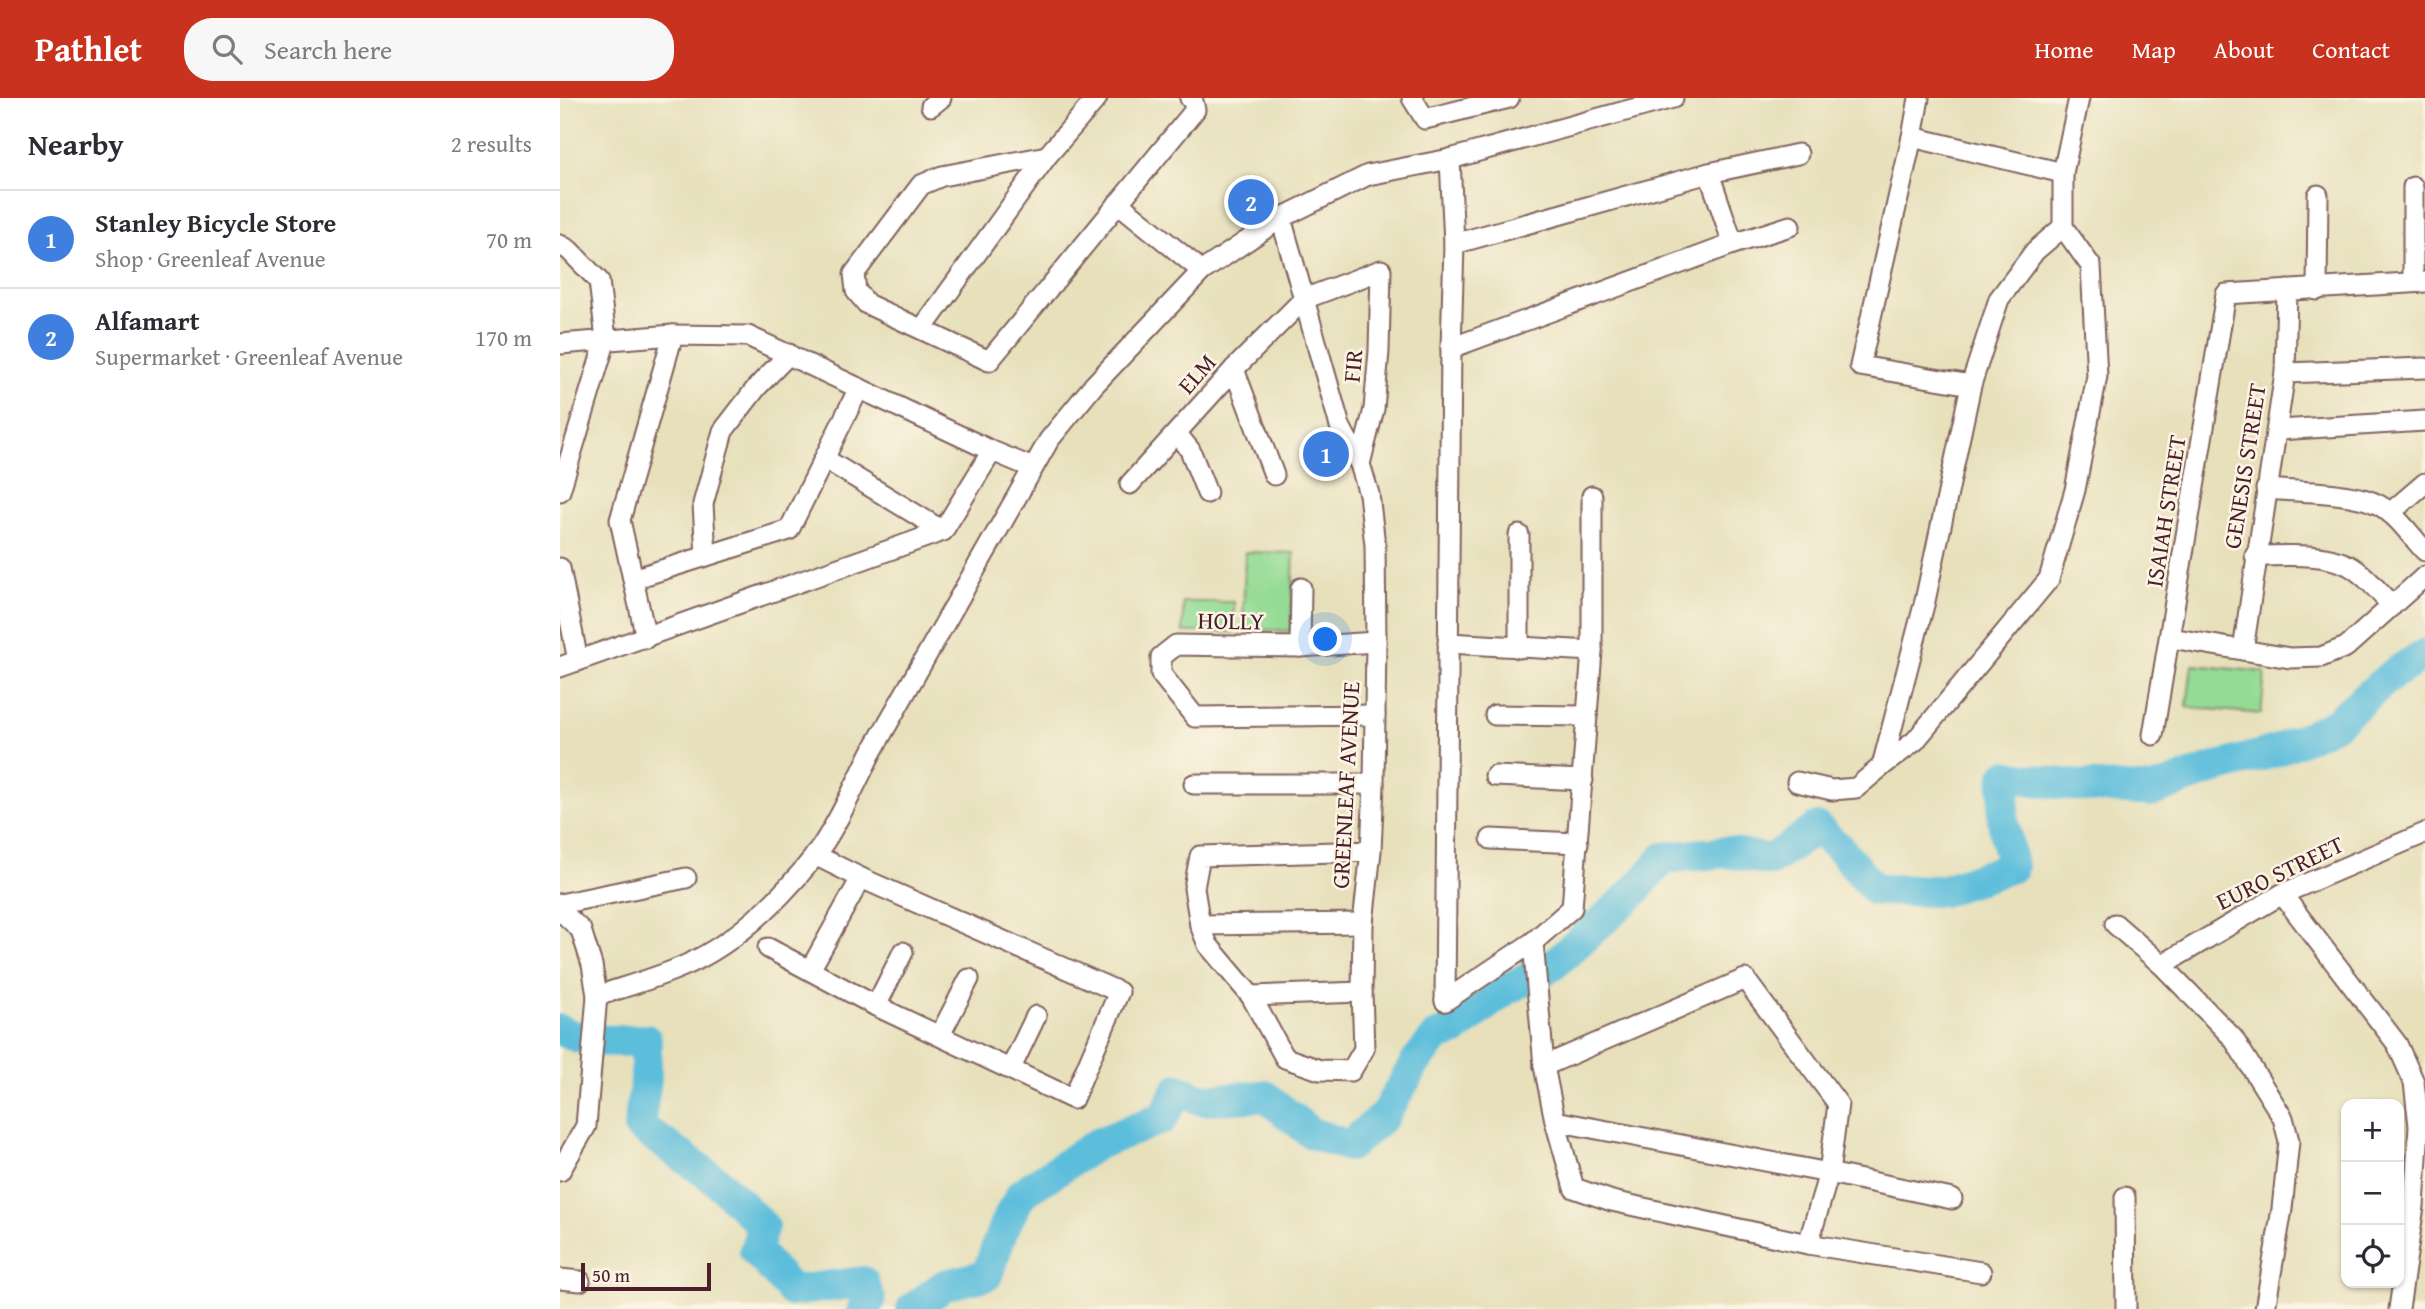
<!DOCTYPE html>
<html lang="en">
<head>
<meta charset="utf-8">
<style>
  body { margin:0; font-family:"Gentium Book Plus",serif; background:#f7f7f7; color:#2b2b33 }
  .controls { position:absolute; right:21px; bottom:21px; display:grid; overflow:hidden; border-radius:14px; box-shadow:0 2px 5px #0004 }
  .controls button { width:63px; height:63px; display:grid; place-items:center; padding:0; border:0; border-bottom:2px solid #e1e1e2; background:#fff; color:#2b2b33; font:35px sans-serif }
  .scale { position:absolute; left:21px; bottom:18px; width:130px; box-sizing:border-box; padding-left:7px; border:4px solid #4a1f2b; border-top:0; font-size:19px; line-height:24px; white-space:nowrap; color:#4a1f2b; -webkit-text-stroke:5px #fcf5e5; paint-order:stroke }
  .you { position:absolute; left:766px; top:542px; width:24px; height:24px; margin:-18px; border:5px solid #fff; border-radius:50%; background:#1a73e8; box-shadow:0 0 0 10px #1a73e833 }
  .badge { display:grid; place-items:center; width:46px; height:46px; border-radius:50%; background:#c8321e; color:#fff; font-size:23px; font-weight:700 }
  .pin { position:absolute; translate:-50% -50%; border:4px solid #fff; box-shadow:0 2px 7px #0006 }
  .list { margin:0; padding:0; list-style:none }
  h2 { display:flex; justify-content:space-between; align-items:center; height:91px; margin:0; padding:0 28px; font-size:30px }
  h2 small { font-size:23px; font-weight:400; color:#7c7c81 }
  .list li { display:grid; grid-template-columns:46px 1fr auto; gap:21px; align-items:center; box-sizing:border-box; height:98px; padding:0 28px; border-top:2px solid #e1e1e2 }
  .list b { display:block; font-size:26px; white-space:nowrap }
  .list p { margin:0; font-size:23px; white-space:nowrap; color:#7c7c81 }
  .list em { font-size:23px; font-style:normal; color:#7c7c81 }
  .icon { flex:none; width:38px; height:38px; fill:none; stroke:currentColor; stroke-width:2; stroke-linecap:round; stroke-linejoin:round }
  .map { position:relative; flex:none; width:1865px; height:1211px; overflow:hidden }
  header { display:flex; align-items:center; gap:42px; box-sizing:border-box; height:98px; padding:0 35px; background:#c8321e; color:#fff }
  header strong { font-size:33px }
  nav { display:flex; gap:38px; margin-inline-start:auto; font-size:24px }
  .search { width:490px; height:63px; background:#f7f7f7; display:flex; align-items:center; gap:18px; box-sizing:border-box; padding:0 24px; border-radius:28px; color:#7c7c81; font-size:26px }
  main { display:flex }
  aside { flex:1; background:#fff }
  .map>svg:first-child { display:block }
</style>
</head>
<body>
<header>
<strong>Pathlet</strong>
<div class="search"><svg class="icon" aria-label="search" viewBox="0 0 24 24"><circle cx="10" cy="10" r="6"/><path d="M15 15l6 6"/></svg>Search here</div>
<nav><a>Home</a><a>Map</a><a>About</a><a>Contact</a></nav>
</header>
<main>
<aside>
<h2>Nearby<small>2 results</small></h2>
<ul class="list">
<li><span class="badge" style="background:#3f7fe0">1</span><div><b>Stanley Bicycle Store</b><p>Shop · Greenleaf Avenue</p></div><em>70 m</em></li>
<li><span class="badge" style="background:#3f7fe0">2</span><div><b>Alfamart</b><p>Supermarket · Greenleaf Avenue</p></div><em>170 m</em></li>
</ul>
</aside>
<div class="map">
<svg width="1865" height="1211" viewBox="0 0 1865 1211">
  <rect width="100%" height="100%" fill="#fcf5e5"/>
  <filter id="ink" filterUnits="userSpaceOnUse"><feTurbulence type="fractalNoise" baseFrequency=".0143" numOctaves="2"/><feDisplacementMap in="SourceGraphic" scale="14" xChannelSelector="R" yChannelSelector="G"/><feConvolveMatrix kernelMatrix="1 2 1 2 8 2 1 2 1" color-interpolation-filters="sRGB"/></filter>
  <filter id="wash" filterUnits="userSpaceOnUse"><feTurbulence type="fractalNoise" baseFrequency=".00686" numOctaves="4" result="noise"/><feDisplacementMap in="SourceGraphic" scale="28" xChannelSelector="R" yChannelSelector="G"/><feGaussianBlur stdDeviation="1.57" result="paint"/><feColorMatrix in="noise" values="0 0 0 0 0 0 0 0 0 0 0 0 0 0 0 0 0 1.4 0 .05"/><feComposite in="paint" operator="in"/></filter>
  <g filter="url(#wash)">
    <rect width="100%" height="100%" fill="#e7e0bb"/>
    <!-- green -->
    <g fill="#94db95" stroke="#6f7d60" stroke-width="2">
      <path d="M685,454L734,455L731,533L683,531Z"/>
      <rect x="623" y="504" width="51" height="30"/>
      <path d="M1632,567L1705,574L1701,616L1627,609Z"/>
    </g>
    <g fill="none" stroke-linecap="round" stroke-linejoin="round">
      <!-- river -->
      <g stroke="#5dbedb" stroke-width="32">
        <path d="M0,932C26,946 58,943 86,942V981L79,1028L157,1083L203,1128L195,1152L232,1193L303,1184L310,1202L303,1211"/>
        <path d="M352,1211L385,1187L427,1177L444,1128L462,1095L537,1046L603,1020L618,991L642,1002L705,998L751,1035L789,1048L824,1018L857,962L877,938L894,933L945,892L992,868L1071,797L1104,760L1167,754L1211,762L1257,730L1281,752L1315,792L1382,793L1452,769L1443,722L1445,678L1510,687L1593,693L1649,672L1716,653L1773,627L1833,576L1865,556"/>
      </g>
    </g>
    <g id="blocks">
      <!-- building -->
      <path fill="#e6adc0" d="M771,344L777,361L761,368L754,351Z"/>
    </g>
  </g>
  <g filter="url(#ink)">
    <use href="#blocks" fill-opacity="0" stroke="#81635d" stroke-width="2"/>
    <g fill="none" stroke-linecap="round" stroke-linejoin="round">
      <defs>
        <g id="minor">
          <path d="M852,0L865,21L949,0"/>
          <path d="M1359,0L1352,39L1503,75"/>
          <path d="M371,8L381,0"/>
          <path d="M1352,39L1300,268L1411,287L1439,201L1475,153L1503,129"/>
          <path d="M487,58L382,78L361,87L294,176L296,193L307,206L429,263L635,12L633,3L630,0"/>
          <path d="M1149,75L1173,146"/>
          <path d="M558,105L642,173"/>
          <path d="M721,120L780,328L800,366L809,396L815,447L816,544L814,686L811,753L803,825L802,894L804,951L791,973L760,972L725,960L691,898L648,847L640,827L634,790L640,758L811,753"/>
          <path d="M894,146L1149,75L1238,56"/>
          <path d="M0,147L9,152L39,183L46,241L0,393"/>
          <path d="M1853,184V89"/>
          <path d="M1757,192L1758,97"/>
          <path d="M362,231L487,58L537,0"/>
          <path d="M0,246L113,237L188,238L432,353L383,433L0,569"/>
          <path d="M891,250L1173,146L1230,128"/>
          <path d="M674,271L714,377"/>
          <path d="M1725,275L1865,270"/>
          <path d="M1717,332L1865,323"/>
          <path d="M617,336L630,352L647,395"/>
          <path d="M432,353L473,370"/>
          <path d="M265,361L383,433"/>
          <path d="M570,386L674,271L744,201L821,172L819,253L814,311L800,366"/>
          <path d="M1706,391C1735,394 1794,393 1819,407C1837,417 1851,438 1865,453"/>
          <path d="M1830,415L1865,385"/>
          <path d="M959,437V550"/>
          <path d="M146,458L143,406L163,333L197,289L229,256"/>
          <path d="M1695,458C1726,458 1760,454 1788,467C1805,476 1819,494 1832,508"/>
          <path d="M0,470L18,563"/>
          <path d="M73,481L229,432L299,290"/>
          <path d="M86,540L60,422L113,237"/>
          <path d="M1611,540L1730,560L1761,559L1786,549L1865,478"/>
          <path d="M888,545L1032,553"/>
          <path d="M740,549L741,490"/>
          <path d="M1683,552L1725,275L1727,192"/>
          <path d="M815,617L635,619L601,576V559L616,547L740,549L816,544"/>
          <path d="M935,617L1027,618"/>
          <path d="M1593,637L1666,196L1865,184"/>
          <path d="M1322,668L1355,643L1489,481L1515,392L1537,278L1531,168L1503,129V75L1519,0"/>
          <path d="M935,678L1023,682"/>
          <path d="M1237,684L1272,692L1296,690L1322,668L1365,503L1411,287"/>
          <path d="M634,686H814"/>
          <path d="M931,741L1018,745"/>
          <path d="M1722,796L1837,946L1854,984L1859,1028L1854,1108L1839,1211"/>
          <path d="M0,806L126,780"/>
          <path d="M0,812L21,832L32,867L37,898L26,1028L0,1073"/>
          <path d="M1555,826L1602,867L1673,940L1723,1020L1729,1043L1722,1111L1705,1211"/>
          <path d="M640,827L803,825"/>
          <path d="M973,844L984,968L995,1023L1014,1090L1052,1103L1248,1146L1421,1174"/>
          <path d="M208,850L316,908L513,1001L559,894L301,780L255,757"/>
          <path d="M1602,867L1722,796L1865,735"/>
          <path d="M250,872L301,780"/>
          <path d="M37,898C64,889 93,881 119,870C173,848 218,804 254,759C276,730 295,687 311,655L489,342L534,287L642,173L721,120L808,77L890,61L1113,0"/>
          <path d="M691,898L802,894"/>
          <path d="M885,903L891,250L894,146L890,61"/>
          <path d="M885,903L973,844L1012,810L1032,553V398"/>
          <path d="M316,908L343,854"/>
          <path d="M380,937L409,881"/>
          <path d="M984,968L1185,881L1278,1006L1269,1075L1248,1146"/>
          <path d="M451,970L476,918"/>
          <path d="M995,1023L1269,1075L1392,1101"/>
          <path d="M1565,1099L1566,1211"/>
          <path d="M0,1181L20,1183"/>
        </g>
      </defs>
      <!-- minor casing -->
      <use href="#minor" stroke="#81635d" stroke-width="23"/>
      <!-- minor -->
      <use href="#minor" stroke="#fff" stroke-width="19"/>
    </g>
  </g>
  <g text-anchor="middle" stroke-width="5" stroke-linejoin="round" paint-order="stroke">
    <!-- street labels -->
    <g font-size="24" fill="#4a1f2b" stroke="#fcf5e5">
      <text transform="translate(793 268) rotate(-85)" y="8">FIR</text>
      <text transform="translate(637 276) rotate(-49)" y="8">ELM</text>
      <text transform="translate(1685 368) rotate(-81)" y="8">GENESIS STREET</text>
      <text transform="translate(1606 413) rotate(-81)" y="8">ISAIAH STREET</text>
      <text transform="translate(671 523) rotate(1)" y="8">HOLLY</text>
      <text transform="translate(786 687) rotate(-87)" y="8">GREENLEAF AVENUE</text>
      <text transform="translate(1720 775) rotate(-26)" y="8">EURO STREET</text>
    </g>
  </g>
</svg>
<div class="controls">
<button>+</button>
<button>−</button>
<button><svg class="icon" aria-label="locate" viewBox="0 0 24 24"><circle cx="12" cy="12" r="6"/><path d="M12 2v4M12 18v4M2 12h4M18 12h4"/></svg></button>
</div>
<div class="scale">50 m</div>
<div class="you"></div>
<div class="pin badge" style="left:766px;top:356px;background:#3f7fe0">1</div>
<div class="pin badge" style="left:691px;top:104px;background:#3f7fe0">2</div>
</div>
</main>
</body>
</html>
